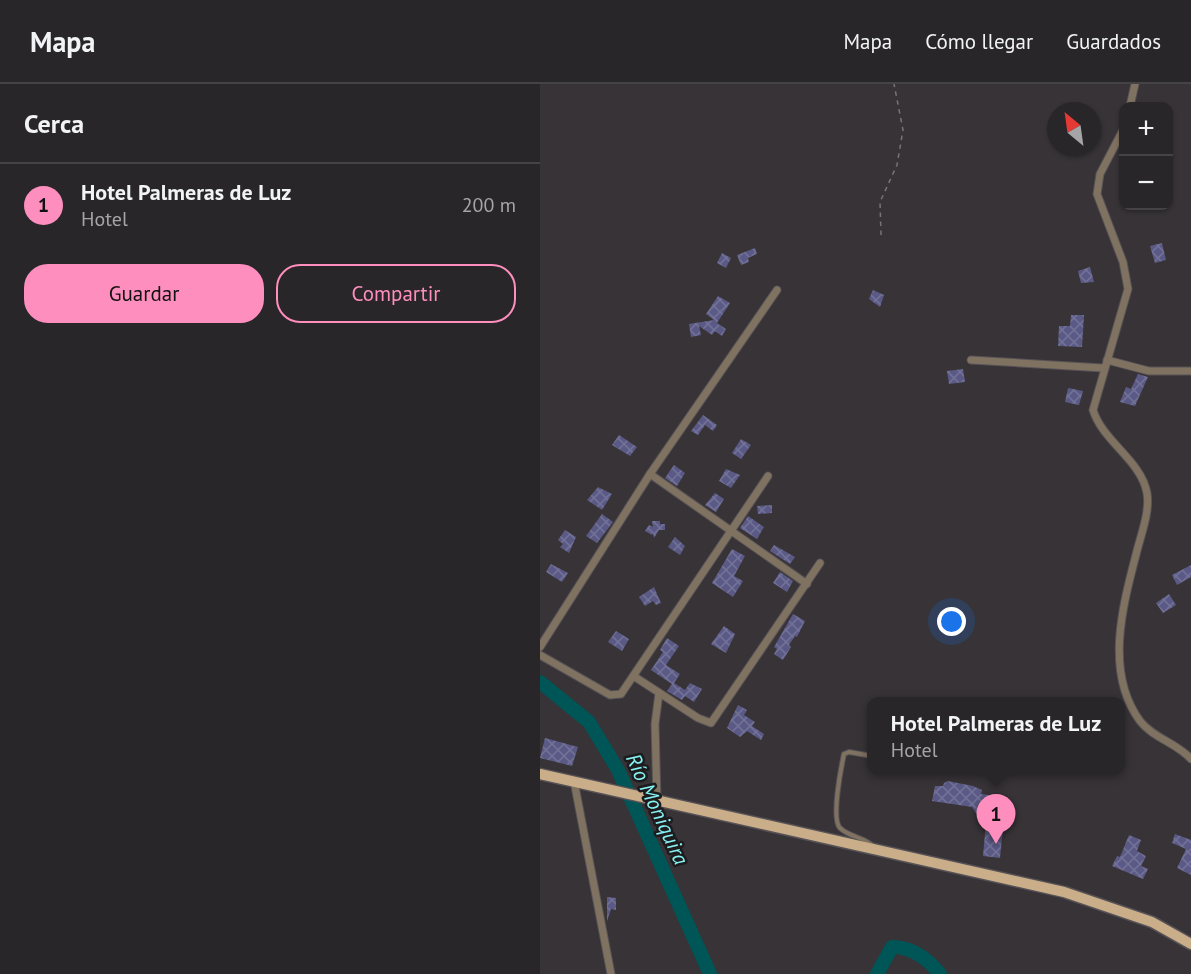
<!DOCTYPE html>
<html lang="es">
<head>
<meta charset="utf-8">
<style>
  body { margin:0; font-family:"PT Sans",sans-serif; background:#312e31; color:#f1f3f6 }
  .controls { position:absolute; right:18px; top:18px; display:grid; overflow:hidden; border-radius:12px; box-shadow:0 2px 4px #0004 }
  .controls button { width:54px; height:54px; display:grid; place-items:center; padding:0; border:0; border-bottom:2px solid #454346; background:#292629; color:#f1f3f6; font:30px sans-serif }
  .compass { position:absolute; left:507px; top:18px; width:54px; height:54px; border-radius:50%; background:#292629; box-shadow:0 2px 4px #0004; rotate:331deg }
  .you { position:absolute; left:412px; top:538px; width:21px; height:21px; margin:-15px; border:4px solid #fff; border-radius:50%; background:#1a73e8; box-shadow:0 0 0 9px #1a73e833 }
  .badge { display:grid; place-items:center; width:39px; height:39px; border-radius:50%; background:#fe8ebd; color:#111; font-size:20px; font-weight:700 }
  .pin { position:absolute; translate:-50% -50px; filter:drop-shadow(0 2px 3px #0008) }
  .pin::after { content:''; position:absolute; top:32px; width:21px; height:18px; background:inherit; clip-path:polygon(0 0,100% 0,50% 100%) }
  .popup { position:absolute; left:327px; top:613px; width:258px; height:78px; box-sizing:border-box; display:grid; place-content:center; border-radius:12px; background:#292629; filter:drop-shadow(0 2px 4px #0005); font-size:20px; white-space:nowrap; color:#a5a5a8 }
  .popup b { font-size:22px; color:#f1f3f6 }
  .popup::after { content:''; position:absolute; left:50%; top:100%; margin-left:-12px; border:12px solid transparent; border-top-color:#292629 }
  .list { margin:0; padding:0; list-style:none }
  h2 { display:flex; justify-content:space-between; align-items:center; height:78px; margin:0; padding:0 24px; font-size:26px }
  h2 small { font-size:20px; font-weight:400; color:#a5a5a8 }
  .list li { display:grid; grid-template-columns:39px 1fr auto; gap:18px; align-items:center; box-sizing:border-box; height:84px; padding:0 24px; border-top:2px solid #454346 }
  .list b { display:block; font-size:22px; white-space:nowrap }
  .list p { margin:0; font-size:20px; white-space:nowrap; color:#a5a5a8 }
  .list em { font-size:20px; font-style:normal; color:#a5a5a8 }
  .actions { display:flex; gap:12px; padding:18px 24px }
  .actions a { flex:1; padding:14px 0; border:2px solid #fe8ebd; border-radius:24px; text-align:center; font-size:21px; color:#fe8ebd }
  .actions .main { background:#fe8ebd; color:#111 }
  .map { position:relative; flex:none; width:651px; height:890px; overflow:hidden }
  header { display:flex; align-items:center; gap:36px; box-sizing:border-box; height:84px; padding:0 30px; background:#292629; border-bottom:2px solid #454346 }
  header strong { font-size:28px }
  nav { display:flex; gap:33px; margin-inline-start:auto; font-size:21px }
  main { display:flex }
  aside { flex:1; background:#292629 }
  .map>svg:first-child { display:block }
</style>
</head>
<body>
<header>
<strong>Mapa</strong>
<nav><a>Mapa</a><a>Cómo llegar</a><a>Guardados</a></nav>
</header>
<main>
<aside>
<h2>Cerca<small></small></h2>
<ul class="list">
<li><span class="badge">1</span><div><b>Hotel Palmeras de Luz</b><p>Hotel</p></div><em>200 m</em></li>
</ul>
<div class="actions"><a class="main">Guardar</a><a>Compartir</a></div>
</aside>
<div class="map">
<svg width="651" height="890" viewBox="0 0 651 890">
  <defs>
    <pattern id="building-cross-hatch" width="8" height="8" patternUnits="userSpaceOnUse" patternTransform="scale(1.5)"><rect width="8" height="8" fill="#5b5a86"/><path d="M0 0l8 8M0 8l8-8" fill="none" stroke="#737298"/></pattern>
  </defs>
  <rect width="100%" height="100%" fill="#373337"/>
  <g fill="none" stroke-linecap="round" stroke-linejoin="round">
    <!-- river -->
    <g stroke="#005556" stroke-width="14">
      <path d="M0,598L49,638L78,686L170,890"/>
      <path d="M337,890L352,863C372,863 388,875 400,890"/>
    </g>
  </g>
  <!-- building -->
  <g fill="url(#building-cross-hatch)">
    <path d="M622,159L626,176L615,179L610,162Z"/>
    <path d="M215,164L217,170L208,174L209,178L201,181L197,171Z"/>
    <path d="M182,169L191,174L186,184L177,179Z"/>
    <path d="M550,183L554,198L541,199L538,187Z"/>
    <path d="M333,206L344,211L340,223L329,215Z"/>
    <path d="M178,212L190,219L177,239L186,245L182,252L175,247L172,251L159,242L161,251L151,253L149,240L174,236L166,230Z"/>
    <path d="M531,231H544L542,263L518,262L519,242H530Z"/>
    <path d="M423,285L425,298L409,300L407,287Z"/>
    <path d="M598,290L608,293L595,322L580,318L586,303L591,305Z"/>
    <path d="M528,304L543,307L539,321L525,318Z"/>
    <path d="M163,331L177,341L173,347L165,341L158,351L151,347Z"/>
    <path d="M79,351L97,363L90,372L72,361Z"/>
    <path d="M201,355L211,361L201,375L192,369Z"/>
    <path d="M134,381L145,389L137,402L125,394Z"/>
    <path d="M186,385L200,391L191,404L179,397Z"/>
    <path d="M58,403L72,410L62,426L47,416Z"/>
    <path d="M175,409L184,415L176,428L165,421Z"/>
    <path d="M232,421V429L218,430L217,422Z"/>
    <path d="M62,430L73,438L57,459L46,452Z"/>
    <path d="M208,432L224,443L217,455L200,444Z"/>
    <path d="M112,437H120V440H125V446H119L114,454L113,449L112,451L105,447L109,441L113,443Z"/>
    <path d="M25,446L36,453L29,469L20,463L23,460L18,456Z"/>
    <path d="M135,453L145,462L140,471L128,463Z"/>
    <path d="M234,461L255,473L250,480L230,467Z"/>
    <path d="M192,465L205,472L194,492L203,497L193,513L172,499Z"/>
    <path d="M11,480L28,489L22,498L6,488Z"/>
    <path d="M651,481V493L637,501L632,491Z"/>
    <path d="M240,488L253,497L247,508L233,499Z"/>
    <path d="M114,503L121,519L116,521L113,517L105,522L99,513Z"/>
    <path d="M629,510L636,521L623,529L616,519Z"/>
    <path d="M253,530L265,537L257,553L255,552L249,561L251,563L243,576L234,570L237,565L234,563Z"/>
    <path d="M184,542L195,550L186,569L171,560Z"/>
    <path d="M76,547L89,555L82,567L68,558Z"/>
    <path d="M127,554L139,562L126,581L140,590L134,599L145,606L150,599L162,605L154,618L145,612L142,616L127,607L132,600L111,586L123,568L120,566Z"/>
    <path d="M198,621L207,626L204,631L215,638L212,642L224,650L221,656L207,647L200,653L187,644Z"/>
    <path d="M5,654L38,663L32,682L0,674Z"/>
    <path d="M408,697L433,702L442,706L441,710L455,712L464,729L455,743L463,744L460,774L443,772L447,727L436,729L432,723L392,717L395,702H403L404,699Z"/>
    <path d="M635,750L651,756V791L637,784L646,765L632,759Z"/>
    <path d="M589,751L601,756L597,767L606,772L601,782L608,785L603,795L572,782L577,772L580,773Z"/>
    <path d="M67,813L76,814V826L71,825L67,837Z"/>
  </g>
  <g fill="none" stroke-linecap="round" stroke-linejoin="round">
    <defs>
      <path id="service" d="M332,672L309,668L304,670C301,684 291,735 300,744C309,753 324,753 333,762"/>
      <g id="minor">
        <path d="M590,22L595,0"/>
        <path d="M584,44L560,90L557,110L583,178L588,205L553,326C563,358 601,376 607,409C610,426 602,448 598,463C584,517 563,587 600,637C613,654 637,659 651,675"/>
        <path d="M431,276L563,284"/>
        <path d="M567,276L609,287H651"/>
        <path d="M110,390L267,500"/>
        <path d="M0,563L110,390L237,206"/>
        <path d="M0,571L70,611L81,610L228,392"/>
        <path d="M95,593L158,634L171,639L280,479"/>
        <path d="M34,697L71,890"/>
        <path d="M117,716L115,640L119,609"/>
      </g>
      <path id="primary" d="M0,690L524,808L612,838L651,860"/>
    </defs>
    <!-- service casing -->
    <use href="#service" stroke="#565256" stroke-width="6"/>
    <!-- minor casing -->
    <use href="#minor" stroke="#565256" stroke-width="9"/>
    <!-- primary casing -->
    <use href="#primary" stroke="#565256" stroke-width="13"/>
    <!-- path -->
    <path stroke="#787578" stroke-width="1.5" stroke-dasharray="4.5 4.5" stroke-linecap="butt" d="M341,151L340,118L357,81L363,46L354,0"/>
    <!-- service -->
    <use href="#service" stroke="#807260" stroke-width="4"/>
    <!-- minor -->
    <use href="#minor" stroke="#807260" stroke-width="7"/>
    <!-- primary -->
    <use href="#primary" stroke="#caae8a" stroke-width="10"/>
  </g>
  <g text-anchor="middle" stroke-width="5" stroke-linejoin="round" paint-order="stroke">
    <!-- water labels -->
    <g font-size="21" font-style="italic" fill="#87f2f3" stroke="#1d1b1d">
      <text transform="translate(117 725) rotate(65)" y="7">Río Moniquira</text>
    </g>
  </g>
</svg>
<div class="controls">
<button>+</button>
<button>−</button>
</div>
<svg class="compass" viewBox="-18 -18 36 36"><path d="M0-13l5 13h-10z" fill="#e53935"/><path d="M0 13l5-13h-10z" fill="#a5a5a8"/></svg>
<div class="you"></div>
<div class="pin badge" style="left:456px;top:760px">1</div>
<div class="popup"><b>Hotel Palmeras de Luz</b>Hotel</div>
</div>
</main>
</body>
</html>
